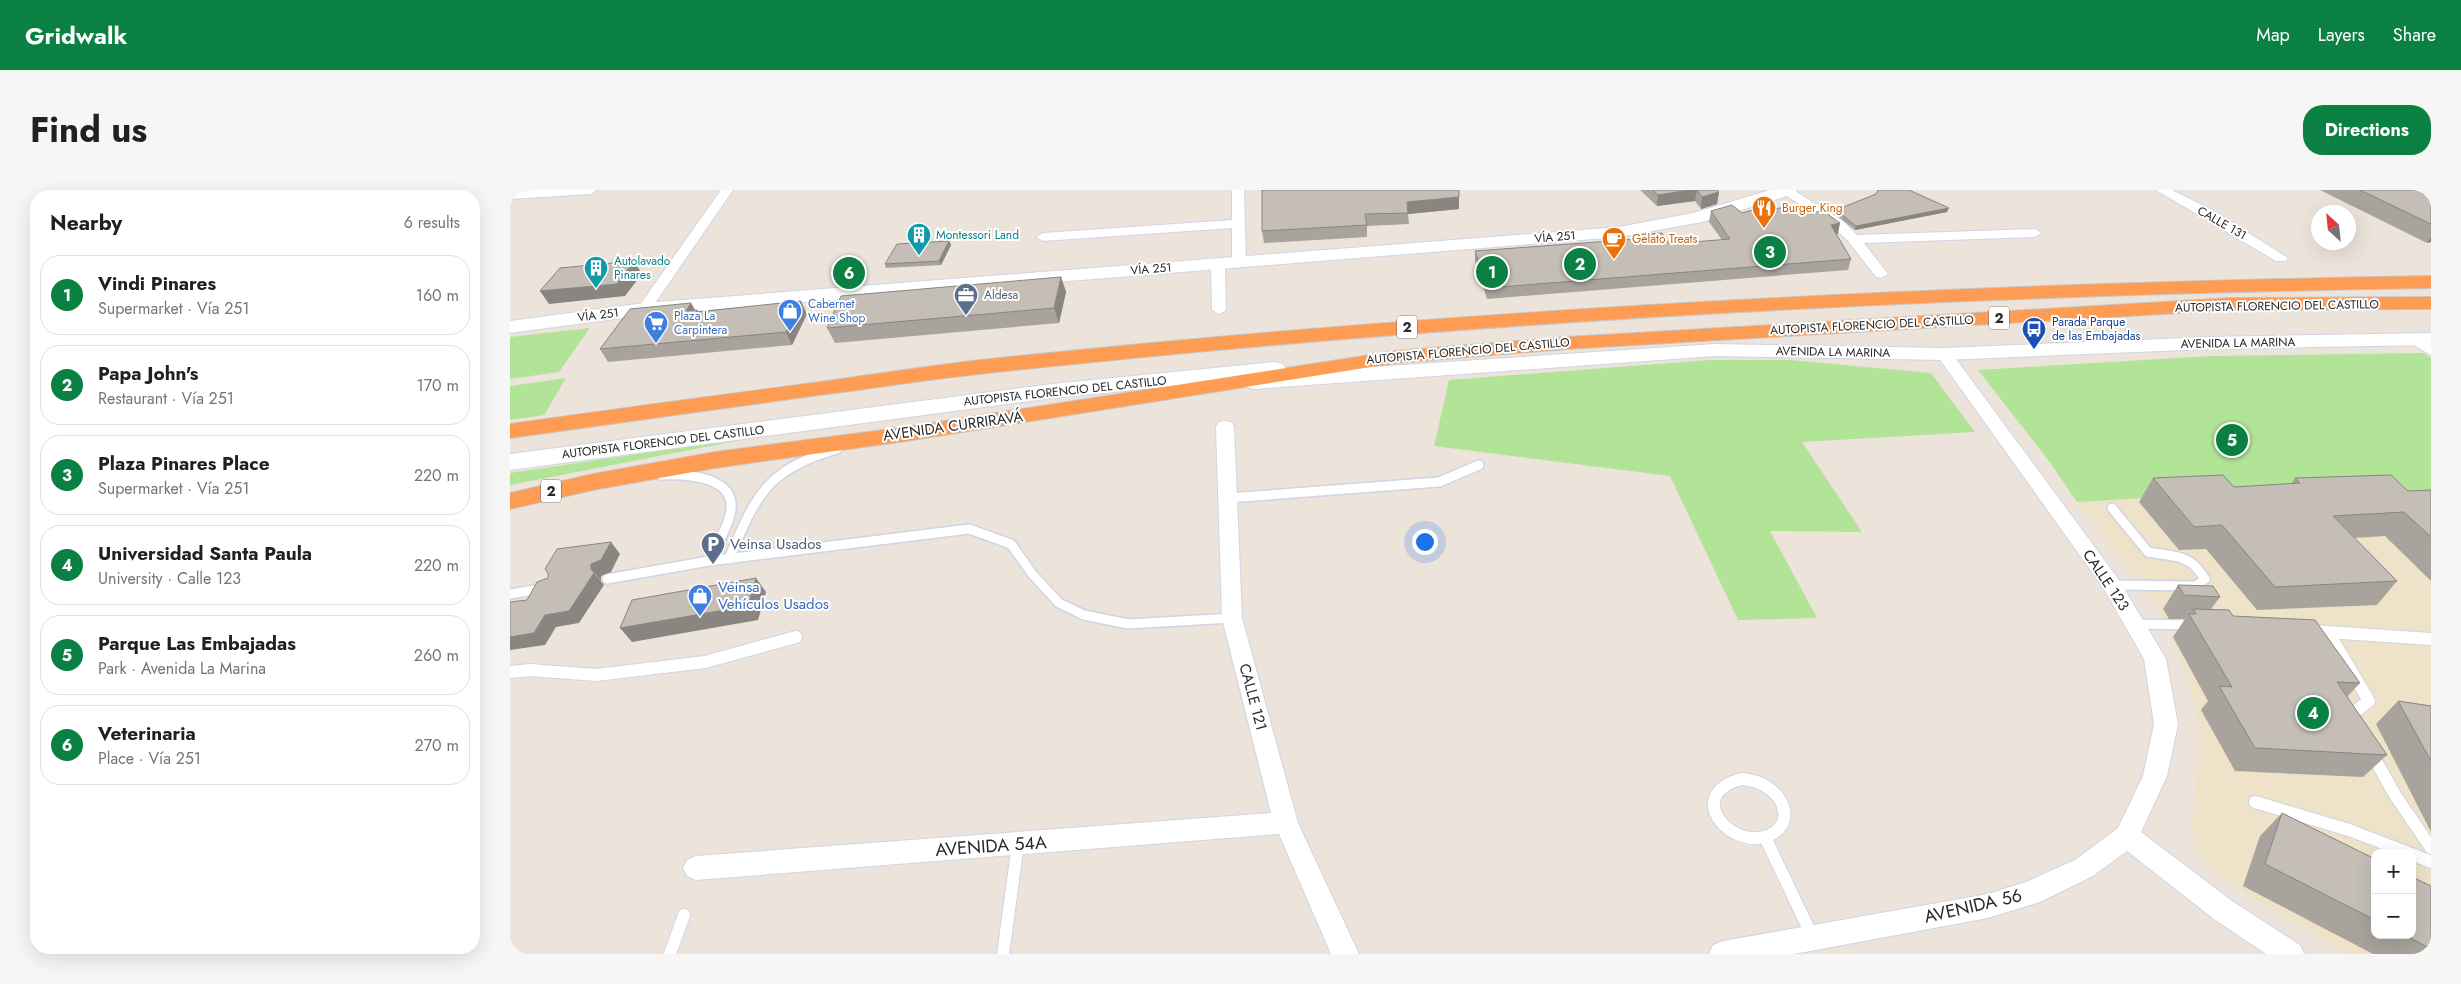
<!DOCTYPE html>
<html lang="en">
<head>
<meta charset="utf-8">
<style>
  body { margin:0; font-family:Jost,sans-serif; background:#f6f6f6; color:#202124 }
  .controls { position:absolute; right:15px; bottom:15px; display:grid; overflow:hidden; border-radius:10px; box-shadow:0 5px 20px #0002 }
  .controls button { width:45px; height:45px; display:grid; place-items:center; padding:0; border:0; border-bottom:1px solid #e0e0e0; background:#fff; color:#202124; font:25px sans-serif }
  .compass { position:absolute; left:1801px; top:15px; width:45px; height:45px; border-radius:50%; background:#fff; box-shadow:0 5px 20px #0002; rotate:333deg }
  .you { position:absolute; left:914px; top:351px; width:18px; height:18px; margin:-12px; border:4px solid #fff; border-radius:50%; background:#1a73e8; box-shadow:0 0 0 8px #1a73e833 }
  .badge { display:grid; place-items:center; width:32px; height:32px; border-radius:50%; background:#0b8043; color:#fff; font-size:16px; font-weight:700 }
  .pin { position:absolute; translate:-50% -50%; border:2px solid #fff; box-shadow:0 1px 5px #0006 }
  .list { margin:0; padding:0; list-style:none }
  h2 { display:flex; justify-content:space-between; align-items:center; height:65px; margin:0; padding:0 20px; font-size:21px }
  h2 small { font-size:16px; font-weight:400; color:#757577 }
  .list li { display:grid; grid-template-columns:32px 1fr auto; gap:15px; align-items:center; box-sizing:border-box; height:80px; margin:0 10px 10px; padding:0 10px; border:1px solid #e0e0e0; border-radius:20px }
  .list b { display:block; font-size:19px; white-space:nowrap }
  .list p { margin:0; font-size:16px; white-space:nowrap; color:#757577 }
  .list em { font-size:16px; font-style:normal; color:#757577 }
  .map { position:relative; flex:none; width:1921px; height:764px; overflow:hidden; border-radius:20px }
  header { display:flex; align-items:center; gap:30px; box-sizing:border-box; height:70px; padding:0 25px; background:#0b8043; color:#fff }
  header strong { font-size:24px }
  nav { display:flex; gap:28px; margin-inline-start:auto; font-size:18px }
  .intro { display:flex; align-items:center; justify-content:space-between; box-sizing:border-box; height:120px; padding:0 30px }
  h1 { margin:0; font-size:35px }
  .button { padding:12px 22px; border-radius:20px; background:#0b8043; color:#fff; font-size:18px; font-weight:700 }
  main { display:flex; gap:30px; padding:0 30px }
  aside { flex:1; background:#fff; border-radius:20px; box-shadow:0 5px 20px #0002 }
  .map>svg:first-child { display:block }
</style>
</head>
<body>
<header>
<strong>Gridwalk</strong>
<nav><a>Map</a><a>Layers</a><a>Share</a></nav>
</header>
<div class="intro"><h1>Find us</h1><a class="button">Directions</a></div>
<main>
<aside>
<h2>Nearby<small>6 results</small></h2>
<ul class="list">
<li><span class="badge">1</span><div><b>Vindi Pinares</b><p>Supermarket · Vía 251</p></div><em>160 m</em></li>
<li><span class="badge">2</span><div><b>Papa John's</b><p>Restaurant · Vía 251</p></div><em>170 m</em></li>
<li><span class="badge">3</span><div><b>Plaza Pinares Place</b><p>Supermarket · Vía 251</p></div><em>220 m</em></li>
<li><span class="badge">4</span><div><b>Universidad Santa Paula</b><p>University · Calle 123</p></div><em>220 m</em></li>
<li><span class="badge">5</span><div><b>Parque Las Embajadas</b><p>Park · Avenida La Marina</p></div><em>260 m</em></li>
<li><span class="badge">6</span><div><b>Veterinaria</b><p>Place · Vía 251</p></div><em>270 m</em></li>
</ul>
</aside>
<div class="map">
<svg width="1921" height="764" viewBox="0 0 1921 764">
  <rect width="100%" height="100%" fill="#ece4db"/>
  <!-- education -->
  <path fill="#eee2c9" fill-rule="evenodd" d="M1698,304L1921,324V764H1837L1739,706L1699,678L1685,659L1681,633L1686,601L1689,542L1681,504L1662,446L1638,405L1567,312ZM1865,663H1902V745H1865Z"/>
  <!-- green -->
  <g fill="#b1e496">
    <path d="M80,138L49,182L0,189V147Z"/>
    <path d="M1913,163L1921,168V301L1698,304L1567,312L1539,271L1468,180L1700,166Z"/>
    <path d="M1200,170H1280L1421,183L1465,242L1292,252L1352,342L1260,341L1307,428L1228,430L1160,286L924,256L939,190Z"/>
    <path d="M56,188L34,225L0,230V196Z"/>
    <path d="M262,244L0,295V283Z"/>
  </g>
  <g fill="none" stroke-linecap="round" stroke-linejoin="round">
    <defs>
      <g id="lane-far1">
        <path d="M151,285C176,284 230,286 220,325C216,341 206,356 199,371"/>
        <path d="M718,308L929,292L969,275"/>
        <path d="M1602,318L1638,362C1665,367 1679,363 1695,389L1686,396L1602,395"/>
        <path d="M219,369C246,305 256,280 327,259"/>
        <path d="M97,389L199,371L459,339L501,354L523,385L549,413L574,425L618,434L722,428"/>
        <path d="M0,404L36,398"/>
        <path d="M1625,434L1684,435"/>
      </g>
      <g id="lane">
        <path d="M1801,441L1818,442L1859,511L1843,523V532"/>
        <path d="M1818,442L1921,449"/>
        <path d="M0,482L20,480L86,485L195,472L286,447"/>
        <path d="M1861,562L1885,605L1921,658"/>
        <path d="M1232,589C1241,590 1250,592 1257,597C1276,609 1283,634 1260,645C1221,662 1172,604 1232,589Z"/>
        <path d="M1745,612L1839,640L1899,663"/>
        <path d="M1255,647L1303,748"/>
        <path d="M1902,664L1921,672"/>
        <path d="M160,764L174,725"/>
        <path d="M493,764L508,654"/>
      </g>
      <g id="street">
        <path d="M20,0H87L81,4L0,9V1Z"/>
        <path d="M211,0H223L139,122H129L127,119Z"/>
        <path d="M722,0H734L736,72L729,76L722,72V38L533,51L526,47L533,43L722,30Z"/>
        <path d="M1268,0H1283L1333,31L1347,45L1525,39L1532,43L1525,47L1354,53L1378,84L1371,88L1366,87L1339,52L1323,37Z"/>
        <path d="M1646,0H1662L1702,20L1778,68L1776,71H1766Z"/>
        <path d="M708,70L715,74L716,120L709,124L702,120L701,74Z"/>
        <path d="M1903,144L1921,153V165L1898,152L1895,149L1898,146Z"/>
        <path d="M1434,159L1440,161L1609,390L1656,469L1668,534L1657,586L1631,642L1722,711L1790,755L1794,764H1756L1704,729L1617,661L1583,686L1530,712L1478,728L1284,764H1199L1203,755L1213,751L1478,704L1516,692L1565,670L1608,638L1633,586L1644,534L1634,469L1594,399L1426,164Z"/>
        <path d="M715,231L721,232L724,236L732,428L788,633L849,764H821L769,644L186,690L177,686L173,678L177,670L186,666L761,623L712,428L706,236L709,232Z"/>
      </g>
      <g id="secondary">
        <path d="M1260,0H1287L1284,4L1192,32L1109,47L134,125L0,143V131L134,113L1109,37L1183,23Z"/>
        <path d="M1921,143V155L1700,159L1434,170L1205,166L744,199L736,197L733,192L735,189L542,208L0,280V264L542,194L765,172L773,174L776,179L773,183L1205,154L1434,158L1700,147Z"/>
      </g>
      <g id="highway">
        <path d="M1921,86V98C1433,106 946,131 461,185C413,190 365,198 317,204C211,219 106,233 0,248V234C106,219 211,205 317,191C365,184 413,177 461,171C946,119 1433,94 1921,86Z"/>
        <path d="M1921,107V119L1720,120L1057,159L886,173L396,251L205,278L83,300L0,319V303L83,284L205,262L396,237L886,161L1057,147L1720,108Z"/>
      </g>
    </defs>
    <!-- lane-far1 casing -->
    <use href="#lane-far1" stroke="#d0d4e3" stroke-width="12"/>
    <!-- lane casing -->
    <use href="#lane" stroke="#d0d4e3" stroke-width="14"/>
    <!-- street casing -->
    <use href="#street" stroke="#d0d4e3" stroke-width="2"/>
    <!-- secondary casing -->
    <use href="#secondary" stroke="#d0d4e3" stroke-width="2"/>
    <!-- highway casing -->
    <use href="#highway" stroke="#c7c7c7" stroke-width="2"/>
    <!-- lane-far1 -->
    <use href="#lane-far1" stroke="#fff" stroke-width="9"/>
    <!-- lane -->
    <use href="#lane" stroke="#fff" stroke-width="12"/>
    <!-- street -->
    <use href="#street" fill="#fff" fill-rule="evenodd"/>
    <!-- secondary -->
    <use href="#secondary" fill="#fff" fill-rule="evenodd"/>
    <!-- highway -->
    <use href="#highway" fill="#ff9c53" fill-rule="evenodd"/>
  </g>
  <!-- wall -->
  <g fill="#a9a39d">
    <path d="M1130,0H1207L1209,2L1207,14L1191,19L1185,11L1147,16Z"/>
    <path d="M1810,0H1921V52L1917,53Z"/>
    <path d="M949,7V19L898,24L899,34L857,36V47L754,53L752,41Z"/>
    <path d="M1326,20L1437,22L1345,40L1325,24Z"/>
    <path d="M1201,21L1232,23L1328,44H1326L1341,69L1338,80L977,109L965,71V61L1124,50L1125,45L1159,54L1212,50L1199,32Z"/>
    <path d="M439,51L441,55L431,75L376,78L375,74Z"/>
    <path d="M551,87L556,102L549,133L325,153L317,138Z"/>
    <path d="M181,113L185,120H187L188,121L297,124L282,155L98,172L90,159Z"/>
    <path d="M1643,288L1724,297L1781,294L1785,288L1898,301L1921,300V391L1875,346L1844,348L1887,391L1867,415L1747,420L1696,359L1669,360L1629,312Z"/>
    <path d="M1668,395L1710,407L1701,419L1723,426L1850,493L1837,507L1877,565L1853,587L1725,581L1691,520L1698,511L1663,447L1675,429H1659L1653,419Z"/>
    <path d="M1888,511L1921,516V642L1866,534Z"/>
    <path d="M1772,623L1865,669V745H1902L1921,696V764H1863L1733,696L1750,646Z"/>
  </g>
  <!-- shaded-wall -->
  <g fill="#898580">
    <path d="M1180,0H1187L1185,11L1147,16L1148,5Z"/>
    <path d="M1209,2L1207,14L1191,19L1192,7Z"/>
    <path d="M949,7V19L898,24L897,12Z"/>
    <path d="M1439,18L1437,22L1345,40L1346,36Z"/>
    <path d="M1330,33L1328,44L1318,46L1321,35Z"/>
    <path d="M1921,47V52L1917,53Z"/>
    <path d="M439,51L441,55L431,75L429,71Z"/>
    <path d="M124,71L132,84L115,106L39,114L30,101Z"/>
    <path d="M551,87L556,102L549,133L544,118Z"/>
    <path d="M291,111L297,124L282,155L276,142Z"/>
    <path d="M181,113L188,126L176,121Z"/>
    <path d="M101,352L110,364L101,382L91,386V391L81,379V374Z"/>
    <path d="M84,383L94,395L69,433L46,437L35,455L0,460V447L35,425Z"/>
    <path d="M246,388L256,402L248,430L122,452L110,438Z"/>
  </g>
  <!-- building -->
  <g fill="#c4beb7" stroke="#898580">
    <path d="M752,0H949V7L897,12L898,23L855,24L857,35L752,41Z"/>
    <path d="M1143,0H1180L1148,5Z"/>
    <path d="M1187,0H1207L1209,2L1192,7Z"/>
    <path d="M1368,0H1399L1439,18L1346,36L1326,20L1366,4Z"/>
    <path d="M1850,0H1921V34Z"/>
    <path d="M1222,15L1232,23L1253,17L1261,19L1289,16L1301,24L1312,20L1330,33L1321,35L1341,69L977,98L965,61L1127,49L1125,45L1152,43L1159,54L1220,49L1201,21Z"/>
    <path d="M439,51L429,71L375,74L387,54Z"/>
    <path d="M124,71L107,94L30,101L50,78Z"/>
    <path d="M551,87L544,118L317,138L331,106Z"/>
    <path d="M291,111L276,142L90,159L120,119L181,113L176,121L187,120L186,122Z"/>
    <path d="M1713,285L1724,297L1790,293L1785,288L1881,285L1898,301L1921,300V347L1894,322L1823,326L1887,391L1765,397L1712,335L1684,337L1643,288Z"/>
    <path d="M101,352L91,370L81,374V379L84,383L59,421L35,425L24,443L0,447V412L17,410L27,392L38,388V383L35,379L47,359Z"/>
    <path d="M246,388L238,416L110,438L122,410Z"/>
    <path d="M1668,395L1703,396L1710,407L1674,405Z"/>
    <path d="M1683,419L1719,420L1723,426L1805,430L1850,493L1827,492L1877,565L1745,558L1709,496L1722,497L1679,424H1686Z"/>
    <path d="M1888,511L1921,516V571Z"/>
    <path d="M1772,623L1865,669V730L1755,674Z"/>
    <path d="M1902,687L1921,696V759L1895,745H1902Z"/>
  </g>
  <!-- icons -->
  <defs>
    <symbol id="restaurant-pin" viewBox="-11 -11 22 30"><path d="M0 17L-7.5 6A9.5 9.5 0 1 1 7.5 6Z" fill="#e8710a" stroke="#fff"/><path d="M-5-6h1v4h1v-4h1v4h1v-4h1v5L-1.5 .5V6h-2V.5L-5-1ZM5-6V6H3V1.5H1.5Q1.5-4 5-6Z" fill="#fff"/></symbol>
    <symbol id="building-pin" viewBox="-11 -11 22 30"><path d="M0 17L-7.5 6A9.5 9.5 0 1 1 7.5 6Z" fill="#0f9aa8" stroke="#fff"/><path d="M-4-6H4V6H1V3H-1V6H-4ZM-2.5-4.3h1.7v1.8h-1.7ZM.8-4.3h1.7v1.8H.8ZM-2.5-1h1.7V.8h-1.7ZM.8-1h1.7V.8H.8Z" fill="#fff"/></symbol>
    <symbol id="cafe-pin" viewBox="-11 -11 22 30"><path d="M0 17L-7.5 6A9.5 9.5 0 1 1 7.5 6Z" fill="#e8710a" stroke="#fff"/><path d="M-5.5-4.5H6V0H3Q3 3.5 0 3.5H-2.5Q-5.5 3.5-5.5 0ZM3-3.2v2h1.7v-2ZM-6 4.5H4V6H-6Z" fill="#fff"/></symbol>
    <symbol id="office-pin" viewBox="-11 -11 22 30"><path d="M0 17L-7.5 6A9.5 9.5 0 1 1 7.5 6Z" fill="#5c6f8a" stroke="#fff"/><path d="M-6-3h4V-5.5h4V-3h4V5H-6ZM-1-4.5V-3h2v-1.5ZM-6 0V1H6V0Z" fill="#fff"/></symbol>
    <symbol id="shop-pin" viewBox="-11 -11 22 30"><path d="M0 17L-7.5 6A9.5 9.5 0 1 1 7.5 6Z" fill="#3f7fe0" stroke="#fff"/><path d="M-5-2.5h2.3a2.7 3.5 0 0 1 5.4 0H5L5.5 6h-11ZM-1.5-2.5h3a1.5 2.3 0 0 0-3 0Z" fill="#fff"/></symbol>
    <symbol id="supermarket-pin" viewBox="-11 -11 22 30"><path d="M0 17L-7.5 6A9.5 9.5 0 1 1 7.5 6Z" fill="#3f7fe0" stroke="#fff"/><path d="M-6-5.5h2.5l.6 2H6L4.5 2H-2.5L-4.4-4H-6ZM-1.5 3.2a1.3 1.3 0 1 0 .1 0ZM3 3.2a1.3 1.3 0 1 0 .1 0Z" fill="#fff"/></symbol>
    <symbol id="bus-pin" viewBox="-11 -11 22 30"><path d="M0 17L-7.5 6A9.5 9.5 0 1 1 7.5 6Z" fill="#1a4fb4" stroke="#fff"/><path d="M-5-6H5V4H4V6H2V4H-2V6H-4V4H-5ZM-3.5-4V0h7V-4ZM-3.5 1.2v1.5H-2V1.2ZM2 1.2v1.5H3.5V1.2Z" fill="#fff"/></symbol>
    <symbol id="parking-pin" viewBox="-11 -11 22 30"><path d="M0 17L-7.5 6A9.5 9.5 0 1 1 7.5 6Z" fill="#5c6f8a" stroke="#fff"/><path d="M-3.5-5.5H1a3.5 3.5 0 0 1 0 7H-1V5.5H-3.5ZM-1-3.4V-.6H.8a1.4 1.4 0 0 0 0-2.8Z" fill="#fff"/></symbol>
  </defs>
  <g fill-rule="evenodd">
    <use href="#restaurant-pin" x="1240" y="4" width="28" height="38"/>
    <use href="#building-pin" x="395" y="31" width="28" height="38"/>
    <use href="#cafe-pin" x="1090" y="35" width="28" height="38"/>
    <use href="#building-pin" x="72" y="64" width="28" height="38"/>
    <use href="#office-pin" x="442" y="91" width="28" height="38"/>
    <use href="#shop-pin" x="266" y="107" width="28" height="38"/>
    <use href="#supermarket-pin" x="132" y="119" width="28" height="38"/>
    <use href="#bus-pin" x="1510" y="125" width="28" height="38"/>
    <use href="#parking-pin" x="189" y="340" width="28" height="38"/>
    <use href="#shop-pin" x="176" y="392" width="28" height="38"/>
  </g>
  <g text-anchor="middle" stroke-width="4" stroke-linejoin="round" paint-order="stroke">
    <!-- far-food labels -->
    <g font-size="12" fill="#c56008" stroke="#fff" text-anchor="start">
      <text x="1272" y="22">Burger King</text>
      <text x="1122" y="53">Gelato Treats</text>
    </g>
    <!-- far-street labels -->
    <g font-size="12" fill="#292929" stroke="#fff">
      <text transform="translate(1712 33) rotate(30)" y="4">CALLE 131</text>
      <text transform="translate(1045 47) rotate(-5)" y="4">VÍA 251</text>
      <text transform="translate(641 79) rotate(-5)" y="4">VÍA 251</text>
      <text transform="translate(1767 116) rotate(-1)" y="4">AUTOPISTA FLORENCIO DEL CASTILLO</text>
      <text transform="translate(88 125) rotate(-7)" y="4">VÍA 251</text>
      <text transform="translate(1362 135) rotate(-3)" y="4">AUTOPISTA FLORENCIO DEL CASTILLO</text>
      <text transform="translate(1728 153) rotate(-1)" y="4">AVENIDA LA MARINA</text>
      <text transform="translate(958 161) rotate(-5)" y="4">AUTOPISTA FLORENCIO DEL CASTILLO</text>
      <text transform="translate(1323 162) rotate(1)" y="4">AVENIDA LA MARINA</text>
      <text transform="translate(555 201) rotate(-6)" y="4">AUTOPISTA FLORENCIO DEL CASTILLO</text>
      <text transform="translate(153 252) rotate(-7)" y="4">AUTOPISTA FLORENCIO DEL CASTILLO</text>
    </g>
    <!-- far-culture labels -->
    <g font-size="12" fill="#0d838f" stroke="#fff" text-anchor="start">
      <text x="426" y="49">Montessori Land</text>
      <text x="104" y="75">Autolavado<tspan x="104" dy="14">Pinares</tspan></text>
    </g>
    <!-- far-service labels -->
    <g font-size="12" fill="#4e5e75" stroke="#fff" text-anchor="start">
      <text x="474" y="109">Aldesa</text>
    </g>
    <!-- far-shop labels -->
    <g font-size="12" fill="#366cbe" stroke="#fff" text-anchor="start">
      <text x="298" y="118">Cabernet<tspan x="298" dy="14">Wine Shop</tspan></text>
      <text x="164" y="130">Plaza La<tspan x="164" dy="14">Carpintera</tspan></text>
    </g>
    <!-- far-transit labels -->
    <g font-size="12" fill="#164399" stroke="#fff" text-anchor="start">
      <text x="1542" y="136">Parada Parque<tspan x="1542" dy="14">de las Embajadas</tspan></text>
    </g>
    <!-- shield labels -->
    <g fill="#fff" stroke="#696969" stroke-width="1">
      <rect x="1479" y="116.5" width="20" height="23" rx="4"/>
      <rect x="887" y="125.5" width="20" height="23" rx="4"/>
      <rect x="31" y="289.5" width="20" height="23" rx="4"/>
    </g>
    <g font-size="14" font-weight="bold" fill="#292929">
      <text x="1489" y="133">2</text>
      <text x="897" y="142">2</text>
      <text x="41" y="306">2</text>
    </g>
    <!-- street labels -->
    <g font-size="15" fill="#292929" stroke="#fff">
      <text transform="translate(443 236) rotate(-8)" y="5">AVENIDA CURRIRAVÁ</text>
      <text transform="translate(1596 390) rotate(56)" y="5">CALLE 123</text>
      <text transform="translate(743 507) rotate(75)" y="5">CALLE 121</text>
    </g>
    <!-- service labels -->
    <g font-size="15" fill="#4e5e75" stroke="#fff" text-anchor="start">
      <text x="220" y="359">Veinsa Usados</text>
    </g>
    <!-- shop labels -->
    <g font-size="15" fill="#366cbe" stroke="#fff" text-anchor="start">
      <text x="208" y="402">Veinsa<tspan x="208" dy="17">Vehículos Usados</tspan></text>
    </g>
    <!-- near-street labels -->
    <g font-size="18" fill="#292929" stroke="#fff">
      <text transform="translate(481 656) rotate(-4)" y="6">AVENIDA 54A</text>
      <text transform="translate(1463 716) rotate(-13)" y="6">AVENIDA 56</text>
    </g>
  </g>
</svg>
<div class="controls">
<button>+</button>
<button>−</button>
</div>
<svg class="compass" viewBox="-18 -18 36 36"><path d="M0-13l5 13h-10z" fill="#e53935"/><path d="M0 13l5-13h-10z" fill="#757577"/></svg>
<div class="you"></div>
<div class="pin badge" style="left:982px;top:82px">1</div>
<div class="pin badge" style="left:1070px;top:74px">2</div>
<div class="pin badge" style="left:1260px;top:62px">3</div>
<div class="pin badge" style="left:1803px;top:523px">4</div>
<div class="pin badge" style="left:1722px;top:250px">5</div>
<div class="pin badge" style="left:339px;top:83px">6</div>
</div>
</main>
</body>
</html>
